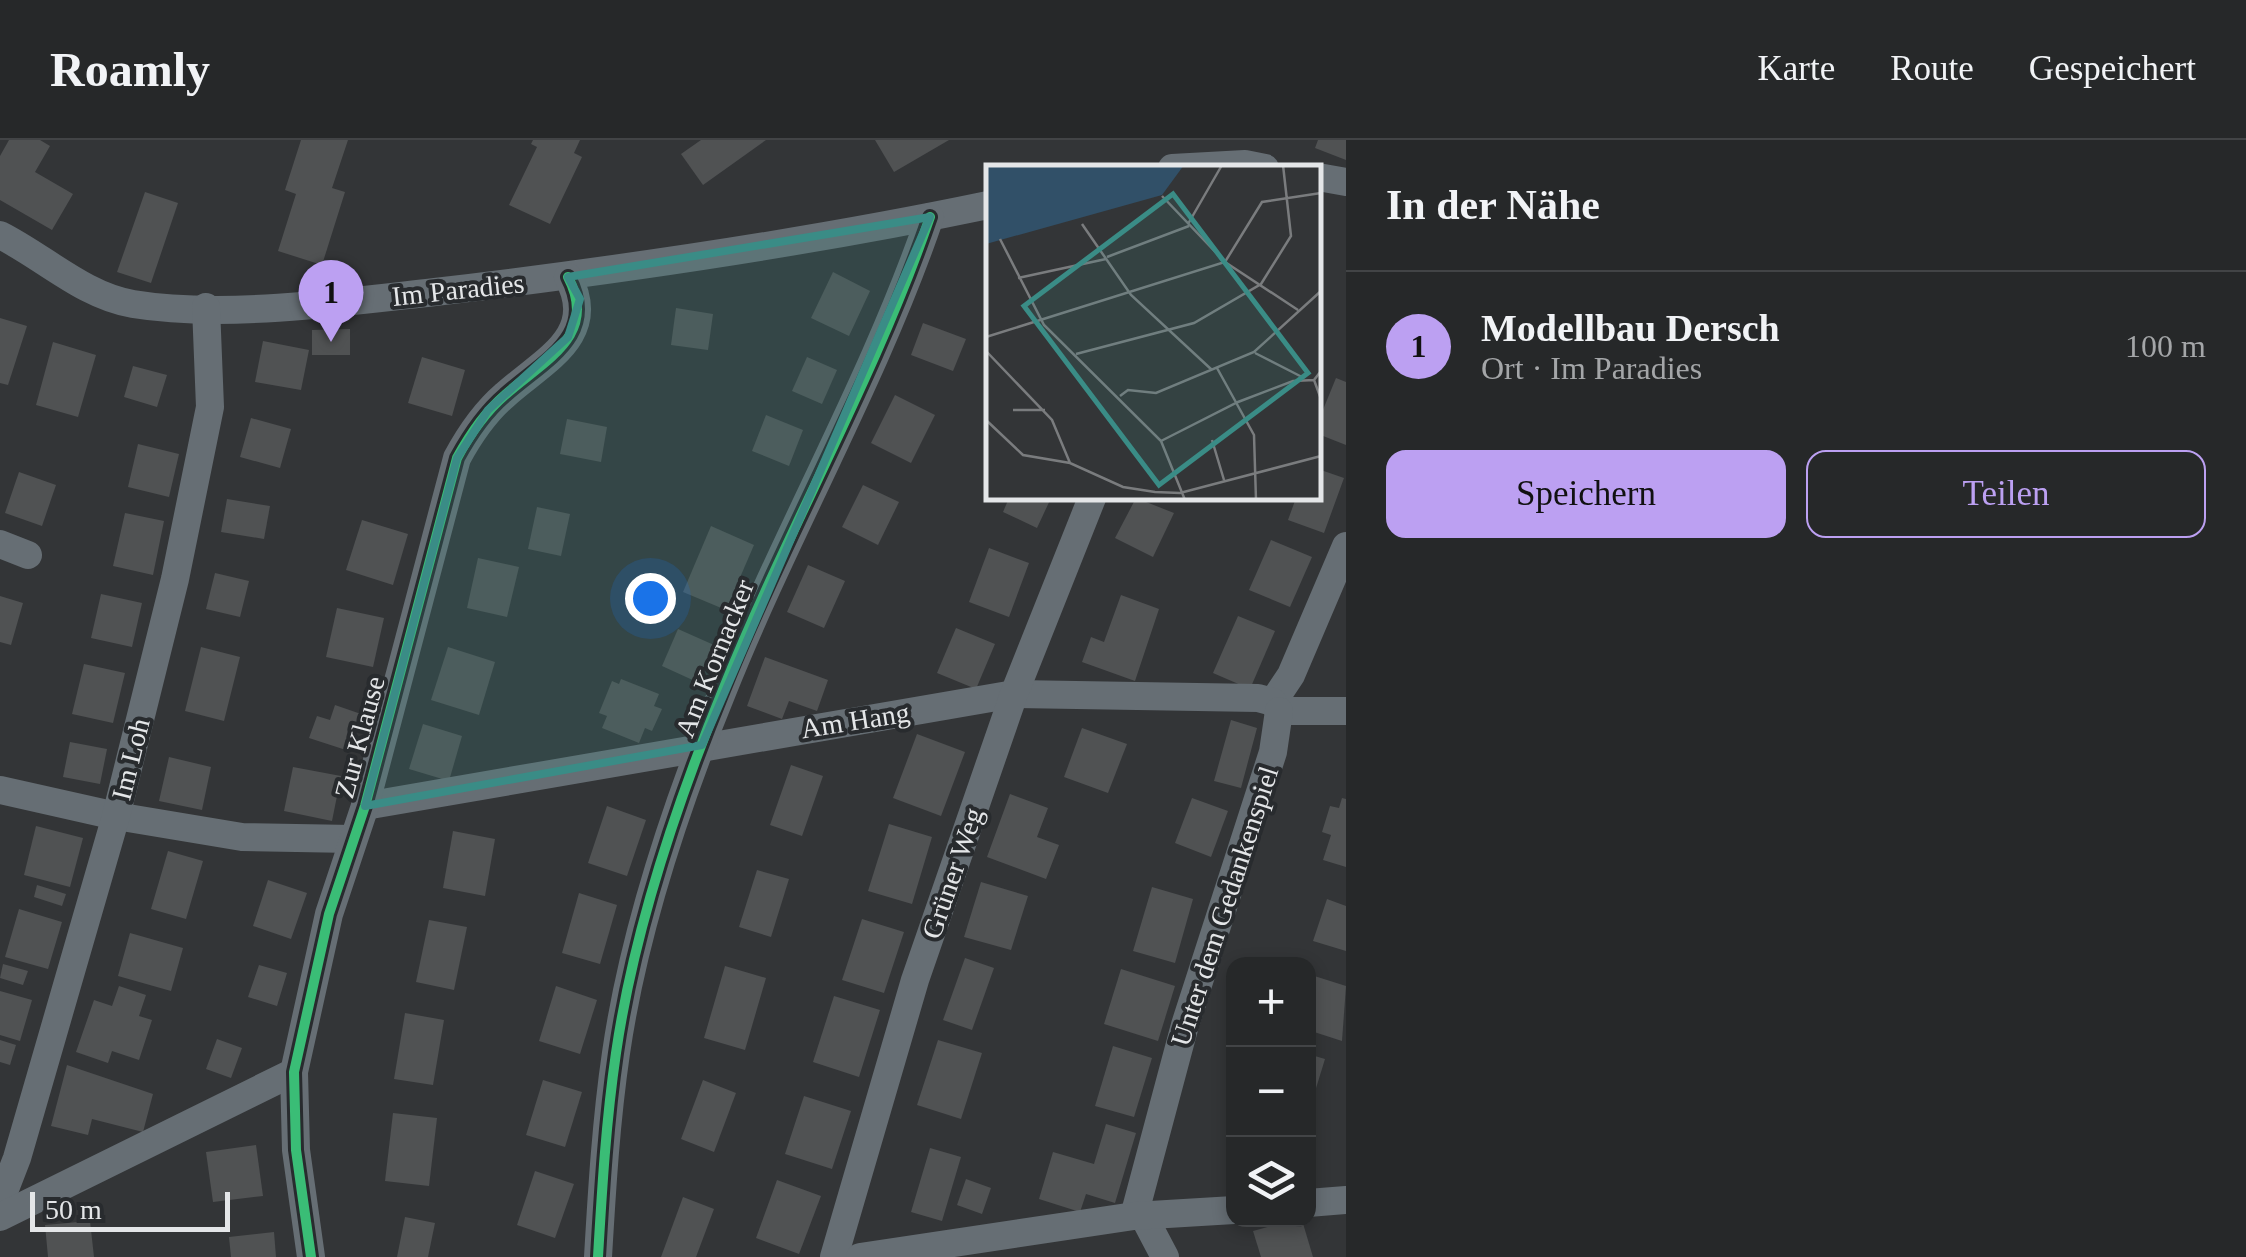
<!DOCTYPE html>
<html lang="de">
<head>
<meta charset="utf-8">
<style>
  body { margin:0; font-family:Georgia,serif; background:#323435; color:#f1f3f6 }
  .controls { position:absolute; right:30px; bottom:30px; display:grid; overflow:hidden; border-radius:20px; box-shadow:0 5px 15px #0003 }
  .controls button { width:90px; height:90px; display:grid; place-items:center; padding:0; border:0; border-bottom:2px solid #424446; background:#262829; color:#f1f3f6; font:50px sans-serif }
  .scale { position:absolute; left:30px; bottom:25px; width:200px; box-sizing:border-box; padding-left:10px; border:5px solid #e4e6e8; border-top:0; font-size:28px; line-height:35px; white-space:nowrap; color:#e4e6e8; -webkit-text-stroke:8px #282b2e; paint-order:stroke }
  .you { position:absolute; left:650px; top:458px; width:35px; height:35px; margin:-25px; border:8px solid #fff; border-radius:50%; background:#1a73e8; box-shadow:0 0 0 15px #1a73e833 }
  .badge { display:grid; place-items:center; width:65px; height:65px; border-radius:50%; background:#bca0f2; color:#111; font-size:32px; font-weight:700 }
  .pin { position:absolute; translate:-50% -82px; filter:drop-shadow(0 2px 5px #0008) }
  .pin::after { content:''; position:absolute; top:52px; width:35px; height:30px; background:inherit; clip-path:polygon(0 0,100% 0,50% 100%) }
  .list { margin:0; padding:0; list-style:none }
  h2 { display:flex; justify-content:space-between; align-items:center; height:130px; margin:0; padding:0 40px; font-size:42px }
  h2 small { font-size:32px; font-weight:400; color:#a4a6a8 }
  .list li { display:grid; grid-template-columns:65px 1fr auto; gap:30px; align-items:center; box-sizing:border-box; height:150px; padding:0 40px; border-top:2px solid #424446 }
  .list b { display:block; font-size:38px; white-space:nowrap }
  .list p { margin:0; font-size:32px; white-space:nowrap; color:#a4a6a8 }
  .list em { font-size:32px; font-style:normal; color:#a4a6a8 }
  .actions { display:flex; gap:20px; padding:30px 40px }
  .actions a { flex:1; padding:22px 0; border:2px solid #bca0f2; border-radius:20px; text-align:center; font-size:35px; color:#bca0f2 }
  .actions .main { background:#bca0f2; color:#111 }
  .icon { flex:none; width:55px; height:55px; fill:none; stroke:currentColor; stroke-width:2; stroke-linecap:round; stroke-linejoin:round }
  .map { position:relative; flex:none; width:1346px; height:1117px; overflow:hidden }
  header { display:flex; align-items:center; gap:60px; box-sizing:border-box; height:140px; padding:0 50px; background:#262829; border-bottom:2px solid #424446 }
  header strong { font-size:48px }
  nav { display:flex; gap:55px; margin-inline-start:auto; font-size:35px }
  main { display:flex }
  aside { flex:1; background:#262829 }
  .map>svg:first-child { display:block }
</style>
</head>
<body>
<header>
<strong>Roamly</strong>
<nav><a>Karte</a><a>Route</a><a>Gespeichert</a></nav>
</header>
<main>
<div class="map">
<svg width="1346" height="1117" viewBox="0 0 1346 1117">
  <rect width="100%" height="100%" fill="#333537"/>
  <!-- building -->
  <g fill="#505253">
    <path d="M9,0H40L50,6L35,32L73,54L52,90L0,60V16Z"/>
    <path d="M301,0H348L332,48L345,52L322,125L278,111L296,54L285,50Z"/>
    <path d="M533,0H580L574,13L582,17L550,84L509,65L537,7L531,4Z"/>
    <path d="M701,0H766L703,45L681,14Z"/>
    <path d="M875,0H949L894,32Z"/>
    <path d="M1318,0H1346V20L1315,8Z"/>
    <path d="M145,52L178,63L151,143L117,132Z"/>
    <path d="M833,132L870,151L849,196L811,178Z"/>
    <path d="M676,168L713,174L708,210L671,205Z"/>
    <path d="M0,178L27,186L8,245L0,243Z"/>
    <path d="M923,183L966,199L953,231L911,215Z"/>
    <path d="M350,189V215H312V190Z"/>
    <path d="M263,201L309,210L301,250L255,242Z"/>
    <path d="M53,202L96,215L78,277L36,265Z"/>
    <path d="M422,217L465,230L452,276L408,263Z"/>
    <path d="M807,217L837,230L822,264L792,251Z"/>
    <path d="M133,226L167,235L157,267L124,257Z"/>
    <path d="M1336,238L1346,242V305L1318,294V282Z"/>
    <path d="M895,255L935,275L911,323L871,303Z"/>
    <path d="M766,275L803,290L789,326L752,311Z"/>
    <path d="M251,278L291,289L280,328L240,317Z"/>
    <path d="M567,279L607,287L601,322L560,314Z"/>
    <path d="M138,304L179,314L169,357L128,347Z"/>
    <path d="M1318,329L1344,338L1324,393L1288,380L1296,358H1318Z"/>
    <path d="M19,332L56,345L42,386L5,373Z"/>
    <path d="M863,345L899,362L878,405L842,387Z"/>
    <path d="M1009,358H1051L1037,388L1003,372Z"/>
    <path d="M1136,358L1174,373L1153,417L1115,398Z"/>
    <path d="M227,359L270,366L264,399L221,392Z"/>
    <path d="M537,367L570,374L561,416L528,409Z"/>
    <path d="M125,373L164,381L153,435L113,426Z"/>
    <path d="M362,380L408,394L393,445L346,430Z"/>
    <path d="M711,386L754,405L726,470L683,452Z"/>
    <path d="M1271,400L1312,417L1290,467L1249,450Z"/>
    <path d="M989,408L1029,423L1009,477L969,462Z"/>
    <path d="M478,418L519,427L507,477L467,468Z"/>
    <path d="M808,425L845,441L824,488L787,472Z"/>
    <path d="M215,433L249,441L240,477L206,469Z"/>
    <path d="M101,454L142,463L132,507L91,498Z"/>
    <path d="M1121,455L1159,469L1135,541L1082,522L1091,497L1104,502Z"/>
    <path d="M0,456L23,463L11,505L0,502Z"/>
    <path d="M337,468L384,478L373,527L326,517Z"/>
    <path d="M1238,476L1275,491L1250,549L1213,533Z"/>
    <path d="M956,488L995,504L976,549L937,533Z"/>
    <path d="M678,489L714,505L697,542L662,526Z"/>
    <path d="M201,507L240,517L224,581L185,571Z"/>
    <path d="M448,507L495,522L479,575L431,560Z"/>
    <path d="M765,517L828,540L817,571L789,561L782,579L747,566Z"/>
    <path d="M84,524L125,533L113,583L72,574Z"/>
    <path d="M621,539L659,554L654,566L662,569L652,591L645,588L639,603L602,588L607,576L599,573L612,541L619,544Z"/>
    <path d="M335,565L361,574L349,611L309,598L317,576L330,580Z"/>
    <path d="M1231,580L1257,588L1241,648L1214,641Z"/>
    <path d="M423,584L462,596L449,641L409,629Z"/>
    <path d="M1082,588L1127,604L1108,653L1064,637Z"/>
    <path d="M917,594L965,612L941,676L893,658Z"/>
    <path d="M70,602L107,609L100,644L63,637Z"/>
    <path d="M169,617L211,627L202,670L159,661Z"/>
    <path d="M791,625L823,636L802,696L770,685Z"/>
    <path d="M293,627L341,636L332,681L284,671Z"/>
    <path d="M1010,654L1048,668L1037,697L1059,705L1046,739L987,717Z"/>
    <path d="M1192,658L1228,671L1211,717L1175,703Z"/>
    <path d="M1342,658L1346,659V727L1323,720L1331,695L1322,692L1330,666L1339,668Z"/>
    <path d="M607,666L646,680L627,736L588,723Z"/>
    <path d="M889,684L932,697L912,764L868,751Z"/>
    <path d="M36,686L83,698L70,747L24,735Z"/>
    <path d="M453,691L495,699L485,756L443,748Z"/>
    <path d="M168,711L203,721L186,779L151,769Z"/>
    <path d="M757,730L789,739L771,797L739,787Z"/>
    <path d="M268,740L307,753L291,799L253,786Z"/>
    <path d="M981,742L1028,756L1011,810L964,797Z"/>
    <path d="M37,745L66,754L62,766L34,757Z"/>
    <path d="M1152,747L1193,759L1175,823L1133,811Z"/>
    <path d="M579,753L617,765L600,824L562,813Z"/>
    <path d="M1327,759L1346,766V811L1313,801Z"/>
    <path d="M19,769L62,782L48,829L5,817Z"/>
    <path d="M862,779L904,792L884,853L842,840Z"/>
    <path d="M429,780L467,787L454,850L416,842Z"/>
    <path d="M130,793L183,808L171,851L118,836Z"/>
    <path d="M965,818L994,828L972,890L943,880Z"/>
    <path d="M3,824L28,831L23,845L0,838Z"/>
    <path d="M259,825L287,833L277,866L248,857Z"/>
    <path d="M725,826L766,838L745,910L704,898Z"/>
    <path d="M1121,829L1175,846L1158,901L1104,884Z"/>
    <path d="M1308,834L1346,846L1342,901L1308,890Z"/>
    <path d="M119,846L146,855L139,876L152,880L139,920L112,911L108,923L76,912L94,860L112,866Z"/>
    <path d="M556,846L597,860L580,914L539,901Z"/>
    <path d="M0,851L32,860L20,901L0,895Z"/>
    <path d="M834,856L880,870L859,937L813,922Z"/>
    <path d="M405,873L444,880L433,945L394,939Z"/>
    <path d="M217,899L242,908L231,938L206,929Z"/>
    <path d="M0,900L16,905L10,925L0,922Z"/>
    <path d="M938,900L982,913L961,979L917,965Z"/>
    <path d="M1113,906L1152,918L1134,977L1095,966Z"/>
    <path d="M1308,914L1325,919L1309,971H1308Z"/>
    <path d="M67,925L153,954L143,992L92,979L88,995L51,986Z"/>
    <path d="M543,940L582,952L565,1007L526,995Z"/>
    <path d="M703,940L736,953L714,1012L681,999Z"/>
    <path d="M804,956L851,971L832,1029L785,1014Z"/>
    <path d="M393,973L437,978L429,1046L385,1041Z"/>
    <path d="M1106,984L1136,993L1115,1063L1086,1054L1080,1072L1039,1059L1053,1012L1094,1024Z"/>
    <path d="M256,1005L263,1056L213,1062L206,1012Z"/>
    <path d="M930,1008L961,1017L942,1081L911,1072Z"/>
    <path d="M535,1031L574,1044L555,1098L517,1085Z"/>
    <path d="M966,1039L991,1048L982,1074L957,1065Z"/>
    <path d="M777,1040L821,1056L799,1114L756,1098Z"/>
    <path d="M683,1057L714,1069L696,1117H661Z"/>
    <path d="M405,1077L435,1083L428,1117H397Z"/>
    <path d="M1292,1080H1302L1313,1117H1261L1253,1091Z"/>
    <path d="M90,1081L94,1117H48L45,1085Z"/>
    <path d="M274,1092L276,1117H231L229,1097Z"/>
  </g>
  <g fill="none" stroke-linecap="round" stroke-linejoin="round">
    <!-- minor -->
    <g stroke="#666e74" stroke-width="28">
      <path d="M1172,28L1245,24L1265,28"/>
      <path d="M1318,37L1346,42"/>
      <path d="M0,95C44,117 84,156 133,164C224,179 344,162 435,152C620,130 806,103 988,65"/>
      <path d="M0,404L28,415"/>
      <path d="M1273,562L1291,535L1346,406"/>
      <path d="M0,650L116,676L242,697L353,699"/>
      <path d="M365,666L1014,554L1258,558L1273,562L1279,571H1346"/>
      <path d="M0,1062L17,1018L116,676L175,439L210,267L206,167"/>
      <path d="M1308,1063L1346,1060"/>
      <path d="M1134,1076L1185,885L1273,612L1279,571"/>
      <path d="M0,1077L294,932"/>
      <path d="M1145,1079L1165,1117"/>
      <path d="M311,1117L296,1010L294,932L329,774L365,666L457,318C470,294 484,273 505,255C544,220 599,196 568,137"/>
      <path d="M598,1117C602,1049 606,981 616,913C634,789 676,665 723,550C787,390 874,240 930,77"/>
      <path d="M834,1117L915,840L1014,554L1092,358"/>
      <path d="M860,1117L1134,1076L1234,1070"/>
    </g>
    <defs>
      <g id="cycleway">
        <path d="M311,1117L296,1010L294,932L329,774L365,666L457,318C470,294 484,273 505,255C544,220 599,196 568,137"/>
        <path d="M598,1117C602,1049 606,981 616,913C634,789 676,665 723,550C787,390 874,240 930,77"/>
      </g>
    </defs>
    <!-- cycleway casing -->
    <use href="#cycleway" stroke="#282b2e" stroke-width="16"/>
    <!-- cycleway -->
    <use href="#cycleway" stroke="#3abd76" stroke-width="10"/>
  </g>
  <!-- marked area -->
  <path fill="#3a8c86" fill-opacity="0.2" stroke="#3a8c86" stroke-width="8" stroke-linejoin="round" d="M930,77L702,605L365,666L457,318L488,270L568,197L580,159L568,137Z"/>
  <g text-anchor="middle" stroke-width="8" stroke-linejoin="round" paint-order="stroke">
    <!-- street labels -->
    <g font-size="28" fill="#e4e6e8" stroke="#282b2e">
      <text transform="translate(458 149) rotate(-6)" y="10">Im Paradies</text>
      <text transform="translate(714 518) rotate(-68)" y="10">Am Kornacker</text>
      <text transform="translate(855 580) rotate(-9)" y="10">Am Hang</text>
      <text transform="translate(359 597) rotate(-75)" y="10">Zur Klause</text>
      <text transform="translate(130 619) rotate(-76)" y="10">Im Loh</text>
      <text transform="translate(952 733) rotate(-71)" y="10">Grüner Weg</text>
      <text transform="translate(1224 766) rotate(-72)" y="10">Unter dem Gedankenspiel</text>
    </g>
  </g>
  <!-- overview -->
  <g transform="translate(986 25)">
    <rect width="335" height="335" fill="#333537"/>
    <path d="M0,0H198L176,30L0,79Z" fill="#315068"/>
    <path fill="none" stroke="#7a7c7e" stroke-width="2.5" d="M176,31L239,97L312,145M96,59L145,130L226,205M202,59L236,0M14,74L58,160L175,276L199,335M121,92L203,61M32,113L120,94M0,172L239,97L276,37L335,28M0,186L66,255L84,298M269,188L316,212M90,189L208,158L275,119L305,71L297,0M231,203L268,270L270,335M335,206L328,215L335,234M134,231L142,225L170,228L268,187L335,126M27,245H59M0,255L37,290L84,298L137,322L169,327L194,328L335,291M226,275L238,315M175,276L252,237L307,216L328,215"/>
    <path fill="#3a8c86" fill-opacity="0.15" stroke="#3a8c86" stroke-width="5" d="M187,29L322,208L173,320L38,141Z"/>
    <rect width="335" height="335" fill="none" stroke="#e4e6e8" stroke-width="5"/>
  </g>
</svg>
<div class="controls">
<button>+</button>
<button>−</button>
<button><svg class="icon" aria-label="layers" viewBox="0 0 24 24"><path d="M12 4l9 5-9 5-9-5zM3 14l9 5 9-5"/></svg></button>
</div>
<div class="scale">50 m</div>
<div class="you"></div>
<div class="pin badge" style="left:331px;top:202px">1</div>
</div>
<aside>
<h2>In der Nähe<small></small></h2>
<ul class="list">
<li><span class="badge">1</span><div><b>Modellbau Dersch</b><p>Ort · Im Paradies</p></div><em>100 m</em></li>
</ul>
<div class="actions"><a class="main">Speichern</a><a>Teilen</a></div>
</aside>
</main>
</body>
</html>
